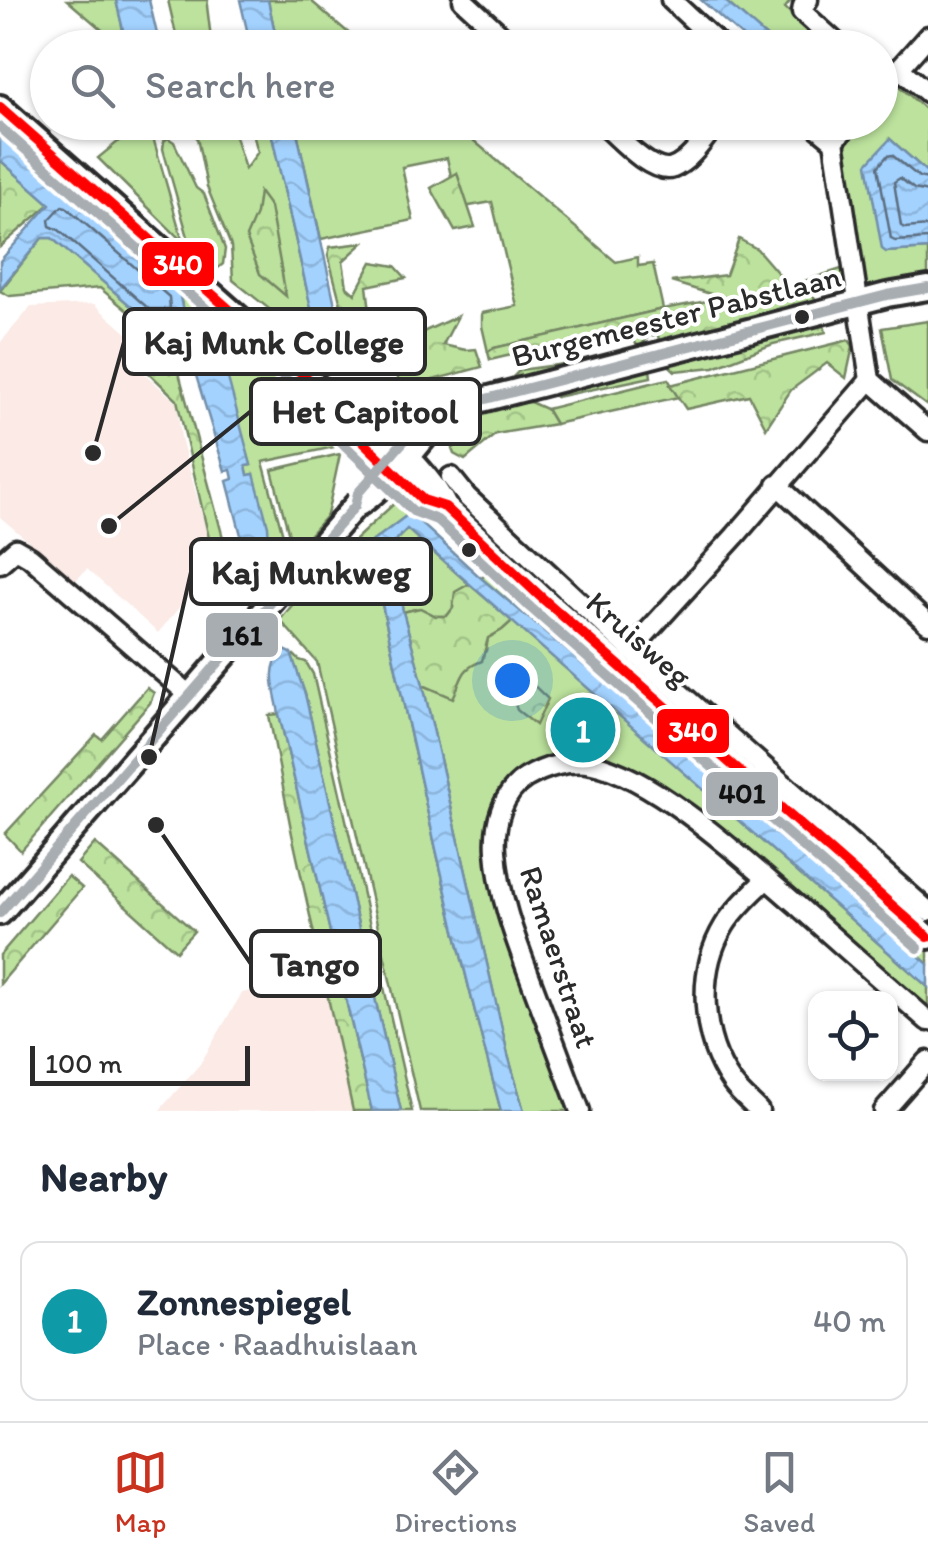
<!DOCTYPE html>
<html lang="en">
<head>
<meta charset="utf-8">
<style>
  body { margin:0; font-family:Itim,sans-serif; background:#f2f2f3; color:#1f2937 }
  .controls { position:absolute; right:30px; bottom:30px; display:grid; overflow:hidden; border-radius:20px; box-shadow:0 2px 8px #0004 }
  .controls button { width:90px; height:90px; display:grid; place-items:center; padding:0; border:0; border-bottom:2px solid #e0e1e3; background:#fff; color:#1f2937; font:50px sans-serif }
  .scale { position:absolute; left:30px; bottom:25px; width:220px; box-sizing:border-box; padding-left:10px; border:5px solid #2b2b2b; border-top:0; font-size:28px; line-height:35px; white-space:nowrap; color:#2b2b2b; -webkit-text-stroke:8px #fff; paint-order:stroke }
  .you { position:absolute; left:512px; top:680px; width:35px; height:35px; margin:-25px; border:8px solid #fff; border-radius:50%; background:#1a73e8; box-shadow:0 0 0 15px #1a73e833 }
  .badge { display:grid; place-items:center; width:65px; height:65px; border-radius:50%; background:#c8321e; color:#fff; font-size:32px; font-weight:700 }
  .pin { position:absolute; translate:-50% -50%; border:5px solid #fff; box-shadow:0 2px 10px #0006 }
  .list { margin:0; padding:0; list-style:none }
  h2 { display:flex; justify-content:space-between; align-items:center; height:130px; margin:0; padding:0 40px; font-size:42px }
  h2 small { font-size:32px; font-weight:400; color:#747a83 }
  .list li { display:grid; grid-template-columns:65px 1fr auto; gap:30px; align-items:center; box-sizing:border-box; height:160px; margin:0 20px 20px; padding:0 20px; border:2px solid #e0e1e3; border-radius:20px }
  .list b { display:block; font-size:38px; white-space:nowrap }
  .list p { margin:0; font-size:32px; white-space:nowrap; color:#747a83 }
  .list em { font-size:32px; font-style:normal; color:#747a83 }
  .icon { flex:none; width:55px; height:55px; fill:none; stroke:currentColor; stroke-width:2; stroke-linecap:round; stroke-linejoin:round }
  .map { position:relative; flex:none; width:928px; height:1111px; overflow:hidden }
  .search { position:absolute; background:#fff; box-shadow:0 2px 8px #0004; left:30px; right:30px; top:30px; height:110px; display:flex; align-items:center; gap:25px; box-sizing:border-box; padding:0 35px; border-radius:55px; color:#747a83; font-size:38px }
  .sheet { height:310px; background:#fff }
  nav { display:flex; justify-content:space-around; align-items:center; box-sizing:border-box; height:140px; border-top:2px solid #e0e1e3; background:#fff; font-size:28px; color:#747a83 }
  nav a { display:grid; justify-items:center; gap:5px }
  nav .on { color:#c8321e }
  .map>svg:first-child { display:block }
</style>
</head>
<body>
<div class="map">
<svg width="928" height="1111" viewBox="0 0 928 1111">
  <defs>
    <pattern id="forest-crowns" width="20" height="18" patternUnits="userSpaceOnUse" patternTransform="scale(2.5)"><rect width="20" height="18" fill="#bce29d"/><path d="M2 6a3 3 0 1 1 6 0M12 15a3 3 0 1 1 6 0" fill="none" stroke="#a2c287"/></pattern>
    <pattern id="water-waves" width="16" height="10" patternUnits="userSpaceOnUse" patternTransform="scale(2.5)"><rect width="16" height="10" fill="#a3d2ff"/><path d="M0 5q4-4 8 0t8 0" fill="none" stroke="#8cb4db"/></pattern>
  </defs>
  <rect width="100%" height="100%" fill="#fff"/>
  <filter id="ink" filterUnits="userSpaceOnUse"><feTurbulence type="fractalNoise" baseFrequency=".01" numOctaves="2"/><feDisplacementMap in="SourceGraphic" scale="20" xChannelSelector="R" yChannelSelector="G"/><feConvolveMatrix kernelMatrix="1 2 1 2 8 2 1 2 1" color-interpolation-filters="sRGB"/></filter>
  <g filter="url(#ink)">
    <!-- built -->
    <g fill="#fbeae5">
      <path d="M94,304L139,344L123,364L131,371L136,366L177,403L181,438L215,564L158,633L87,569L75,581L0,517V343L31,307Z"/>
      <path d="M323,977L353,1111H159L200,1064L242,993Z"/>
    </g>
    <!-- grass -->
    <g fill="#bce29d" stroke="#748664" stroke-width="2.5">
      <path d="M67,0H116L127,47H122Z"/>
      <path d="M168,0H208L207,6L212,47H179Z"/>
      <path d="M268,0H310L365,47H278Z"/>
      <path d="M724,0H791L785,8L828,47H778Z"/>
      <path d="M895,82L928,112V173L890,139L887,252L928,249V278L867,289L842,143L858,123L880,122L881,98Z"/>
      <path d="M0,116L193,287L179,292L0,136Z"/>
      <path d="M141,123H149L150,126C159,126 163,123 171,123V128L160,130L154,141L183,242L98,158Z"/>
      <path d="M194,123H231L245,169L258,152L250,123H269L316,330L329,339L334,361L233,280L231,246L207,187Z"/>
      <path d="M295,123H453L616,262L638,257V266L653,264L663,309L495,348L488,352L482,326V313L517,306L492,202L458,208L447,158L402,167L413,220L321,239Z"/>
      <path d="M168,138L174,142L196,188L204,194L225,249L223,264L214,271L192,251L163,149L164,141Z"/>
      <path d="M42,238H52L146,319L183,312L180,295L194,290C203,309 189,321 177,335L154,333L100,288L10,296L0,291Z"/>
      <path d="M205,300L345,439L344,445L263,462L283,535L260,564L245,562L249,548L263,550L254,474L248,476L246,466L251,465L209,329C195,332 194,346 191,359L187,344L183,340L204,318Z"/>
      <path d="M928,321V403L926,405L892,380L882,328Z"/>
      <path d="M668,379L679,397L555,424L546,409Z"/>
      <path d="M340,454L327,515L271,578L267,564L289,535L272,470Z"/>
      <path d="M398,500L409,504L410,513L369,544C410,733 450,924 501,1111H420L317,662L280,620C314,576 357,538 398,500Z"/>
      <path d="M407,529L469,584L453,602V608L447,616H436L420,608L403,612L392,549L395,541Z"/>
      <path d="M490,573L626,683L928,948V964L703,765L481,578Z"/>
      <path d="M512,621L928,987V1012L842,935L596,756C561,753 530,756 507,786C462,846 508,942 531,1004C544,1040 558,1075 571,1111H524L508,1055L423,685L453,697L464,672L486,651L488,638L502,630Z"/>
      <path d="M294,655L299,660L306,662L313,674L412,1111H401L305,694L292,657Z"/>
    </g>
    <!-- forest -->
    <g fill="url(#forest-crowns)" stroke="#748664" stroke-width="2.5">
      <path d="M0,160L50,204L0,247Z"/>
      <path d="M457,173L475,227L455,231L431,188Z"/>
      <path d="M259,192L270,207L286,296L260,274L246,237L256,214Z"/>
      <path d="M739,239L757,249L789,286L841,269L845,279L809,289L816,300L826,332L773,344L714,367L675,371L661,358L658,334L649,336L639,348L630,335L578,347L549,346L490,360L488,352L494,348L663,309L724,298L671,282L726,275Z"/>
      <path d="M363,243L343,261L347,287L355,294L372,262L395,266L406,278L367,286L370,311L345,320L328,255L330,247Z"/>
      <path d="M458,316L443,345L466,350L476,349L482,367L433,380L403,392L393,365L425,331Z"/>
      <path d="M849,340L853,346L846,378L827,363L791,390L766,428L749,395L686,409L670,385Z"/>
      <path d="M163,348L175,358L230,564L212,591L206,587L207,573L215,564L177,400L146,370L150,356Z"/>
      <path d="M643,350L649,362L651,377L556,397L555,391L504,386L520,370L579,362Z"/>
      <path d="M530,402L546,409L555,424L496,434L465,460L454,454L452,449L475,432L464,413Z"/>
      <path d="M469,584L512,621L502,630L488,638L482,661C460,669 463,678 453,698L423,685L403,612L420,608L436,616H447L453,608L455,592Z"/>
      <path d="M523,675L548,699L536,725L517,710L510,689Z"/>
      <path d="M147,688L154,693L150,703L21,851L5,834L96,735L102,739Z"/>
      <path d="M279,714L372,1111H353L292,834L269,715Z"/>
      <path d="M95,843L194,931L176,951L78,863Z"/>
      <path d="M68,876L82,888L0,984V955Z"/>
    </g>
    <!-- water -->
    <g fill="url(#water-waves)" stroke="#738faa" stroke-width="2.5">
      <path d="M116,0H149L160,47H127Z"/>
      <path d="M240,0H268L278,47H251Z"/>
      <path d="M701,0H724L778,47H754Z"/>
      <path d="M269,123H295L341,332L336,337L329,339L316,330Z"/>
      <path d="M0,136L179,292L183,312L176,321L146,319L52,238H42L0,289V261L50,204L0,160Z"/>
      <path d="M890,139L928,173V249L886,252L882,249L867,164Z"/>
      <path d="M209,328L216,333L251,465L246,466L248,475L254,474L268,526L269,544L263,550L249,548L241,535L227,481L233,479L231,470L225,471L191,359L198,335L203,330Z"/>
      <path d="M410,513L481,578L703,765L928,964V987L407,529L395,541L392,549L403,612L423,685L508,1055L524,1111H501C450,924 410,733 369,544Z"/>
      <path d="M282,649L291,653L305,694L401,1111H372L279,714C275,689 266,672 282,649Z"/>
    </g>
    <g fill="none" stroke-linecap="round" stroke-linejoin="round">
      <!-- shore -->
      <g stroke="#5b6e80" stroke-width="2.5">
        <path d="M928,179L919,177L892,155L887,156L878,167L891,239L895,241L928,239"/>
        <path d="M928,192L914,189L900,178L894,182L901,226L905,228L928,226"/>
        <path d="M62,206L66,207L169,297L170,309H149L59,230L50,226L49,220Z"/>
      </g>
      <defs>
        <g id="street">
          <path d="M463,0L515,48"/>
          <path d="M671,0L723,48"/>
          <path d="M808,0L803,6L802,12L842,48"/>
          <path d="M900,69L928,93"/>
          <path d="M880,90L928,36"/>
          <path d="M601,122C617,136 652,176 673,168C691,161 706,136 718,122"/>
          <path d="M811,122L834,141L870,380L928,431"/>
          <path d="M834,141L851,122"/>
          <path d="M451,477L467,497L631,650L928,911"/>
          <path d="M777,485L928,624"/>
          <path d="M0,563L16,549L30,557L189,695"/>
          <path d="M631,650L735,536L870,380"/>
          <path d="M580,1111C564,1068 548,1026 532,983C516,940 499,898 496,851C494,824 502,793 526,778C545,767 570,759 592,764C656,777 747,862 797,905C840,944 884,982 928,1021"/>
          <path d="M759,1111C750,1102 739,1093 732,1083C701,1039 696,972 724,926C735,908 752,894 766,879"/>
          <path d="M884,1111L928,1061"/>
        </g>
        <g id="secondary">
          <path d="M0,107L323,392L333,401L344,423L423,500L445,507"/>
          <path d="M333,401C340,404 349,407 356,411C383,429 432,478 445,507L541,597L928,937"/>
          <path d="M429,419L451,408L887,295L928,288"/>
          <path d="M0,913L355,506C381,494 424,438 443,414"/>
        </g>
      </defs>
      <!-- street casing -->
      <use href="#street" stroke="#2b2b2b" stroke-width="25"/>
      <!-- secondary casing -->
      <use href="#secondary" stroke="#2b2b2b" stroke-width="30"/>
      <!-- street -->
      <use href="#street" stroke="#fff" stroke-width="18"/>
      <!-- secondary -->
      <use href="#secondary" stroke="#fff" stroke-width="22"/>
      <defs>
        <path id="bus-1" d="M0,107L333,401L344,423L423,500L445,507L541,597L928,937"/>
        <path id="bus-2" d="M0,127L321,410L332,433L413,511L437,520L531,608L918,948"/>
        <path id="bus-3" d="M0,913L355,506L358,493L418,425L451,408L887,295L928,288"/>
      </defs>
      <!-- bus-1 casing -->
      <use href="#bus-1" stroke="#fff" stroke-width="18"/>
      <!-- bus-2 casing -->
      <use href="#bus-2" stroke="#fff" stroke-width="18"/>
      <!-- bus-3 casing -->
      <use href="#bus-3" stroke="#fff" stroke-width="18"/>
      <!-- bus-1 -->
      <use href="#bus-1" stroke="#f00" stroke-width="10"/>
      <!-- bus-2 -->
      <use href="#bus-2" stroke="#a8adb2" stroke-width="10"/>
      <!-- bus-3 -->
      <use href="#bus-3" stroke="#a8adb2" stroke-width="10"/>
    </g>
  </g>
  <!-- markers -->
  <g fill="#2b2b2b" stroke="#fff" stroke-width="4">
    <circle cx="802" cy="317" r="9"/>
    <circle cx="469" cy="550" r="9"/>
  </g>
  <g text-anchor="middle" stroke-width="8" stroke-linejoin="round" paint-order="stroke">
    <!-- street labels -->
    <g font-size="32" fill="#2b2b2b" stroke="#fff">
      <text transform="translate(676 316) rotate(-14)" y="11">Burgemeester Pabstlaan</text>
      <text transform="translate(639 639) rotate(41)" y="11">Kruisweg</text>
      <text transform="translate(559 957) rotate(72)" y="11">Ramaerstraat</text>
    </g>
  </g>
  <!-- callouts -->
  <path fill="none" stroke="#2b2b2b" stroke-width="4" d="M93 453L124 342M109 526L251 411M149 757L191 572M156 825L251 964"/>
  <g fill="#2b2b2b" stroke="#fff" stroke-width="4">
    <circle cx="93" cy="453" r="10"/>
    <circle cx="109" cy="526" r="10"/>
    <circle cx="149" cy="757" r="10"/>
    <circle cx="156" cy="825" r="10"/>
  </g>
  <g fill="#fff" stroke="#2b2b2b" stroke-width="4">
    <rect x="124" y="309" width="301" height="65" rx="10"/>
    <rect x="251" y="379" width="229" height="65" rx="10"/>
    <rect x="191" y="539" width="240" height="65" rx="10"/>
    <rect x="251" y="931" width="129" height="65" rx="10"/>
  </g>
  <g font-size="35" text-anchor="middle" font-weight="bold" fill="#2b2b2b">
    <text x="274" y="354">Kaj Munk College</text>
    <text x="365" y="423">Het Capitool</text>
    <text x="311" y="584">Kaj Munkweg</text>
    <text x="315" y="976">Tango</text>
  </g>
  <g stroke="#fff" stroke-width="4">
    <rect x="140" y="240" width="76" height="48" rx="10" fill="#f00"/>
    <rect x="204" y="611" width="76" height="48" rx="10" fill="#a8adb2"/>
    <rect x="655" y="707" width="76" height="48" rx="10" fill="#f00"/>
    <rect x="704" y="770" width="76" height="48" rx="10" fill="#a8adb2"/>
  </g>
  <g font-size="28" text-anchor="middle" font-weight="bold" fill="#fff">
    <text x="178" y="274">340</text>
    <text x="693" y="741">340</text>
  </g>
  <g font-size="28" text-anchor="middle" font-weight="bold" fill="#111">
    <text x="242" y="645">161</text>
    <text x="742" y="803">401</text>
  </g>
</svg>
<div class="controls">
<button><svg class="icon" aria-label="locate" viewBox="0 0 24 24"><circle cx="12" cy="12" r="6"/><path d="M12 2v4M12 18v4M2 12h4M18 12h4"/></svg></button>
</div>
<div class="scale">100 m</div>
<div class="you"></div>
<div class="pin badge" style="left:583px;top:730px;background:#0f9aa8">1</div>
<div class="search"><svg class="icon" aria-label="search" viewBox="0 0 24 24"><circle cx="10" cy="10" r="6"/><path d="M15 15l6 6"/></svg>Search here</div>
</div>
<section class="sheet">
<h2>Nearby<small></small></h2>
<ul class="list">
<li><span class="badge" style="background:#0f9aa8">1</span><div><b>Zonnespiegel</b><p>Place · Raadhuislaan</p></div><em>40 m</em></li>
</ul>
</section>
<nav>
<a class="on"><svg class="icon" aria-label="map" viewBox="0 0 24 24"><path d="M3 6l6-2 6 2 6-2v14l-6 2-6-2-6 2zM9 4v14M15 6v14"/></svg>Map</a>
<a><svg class="icon" aria-label="directions" viewBox="0 0 24 24"><path d="M12 3l9 9-9 9-9-9zM9 14v-3h6M13 9l2 2-2 2"/></svg>Directions</a>
<a><svg class="icon" aria-label="saved" viewBox="0 0 24 24"><path d="M7 4h10v16l-5-4-5 4z"/></svg>Saved</a>
</nav>
</body>
</html>
